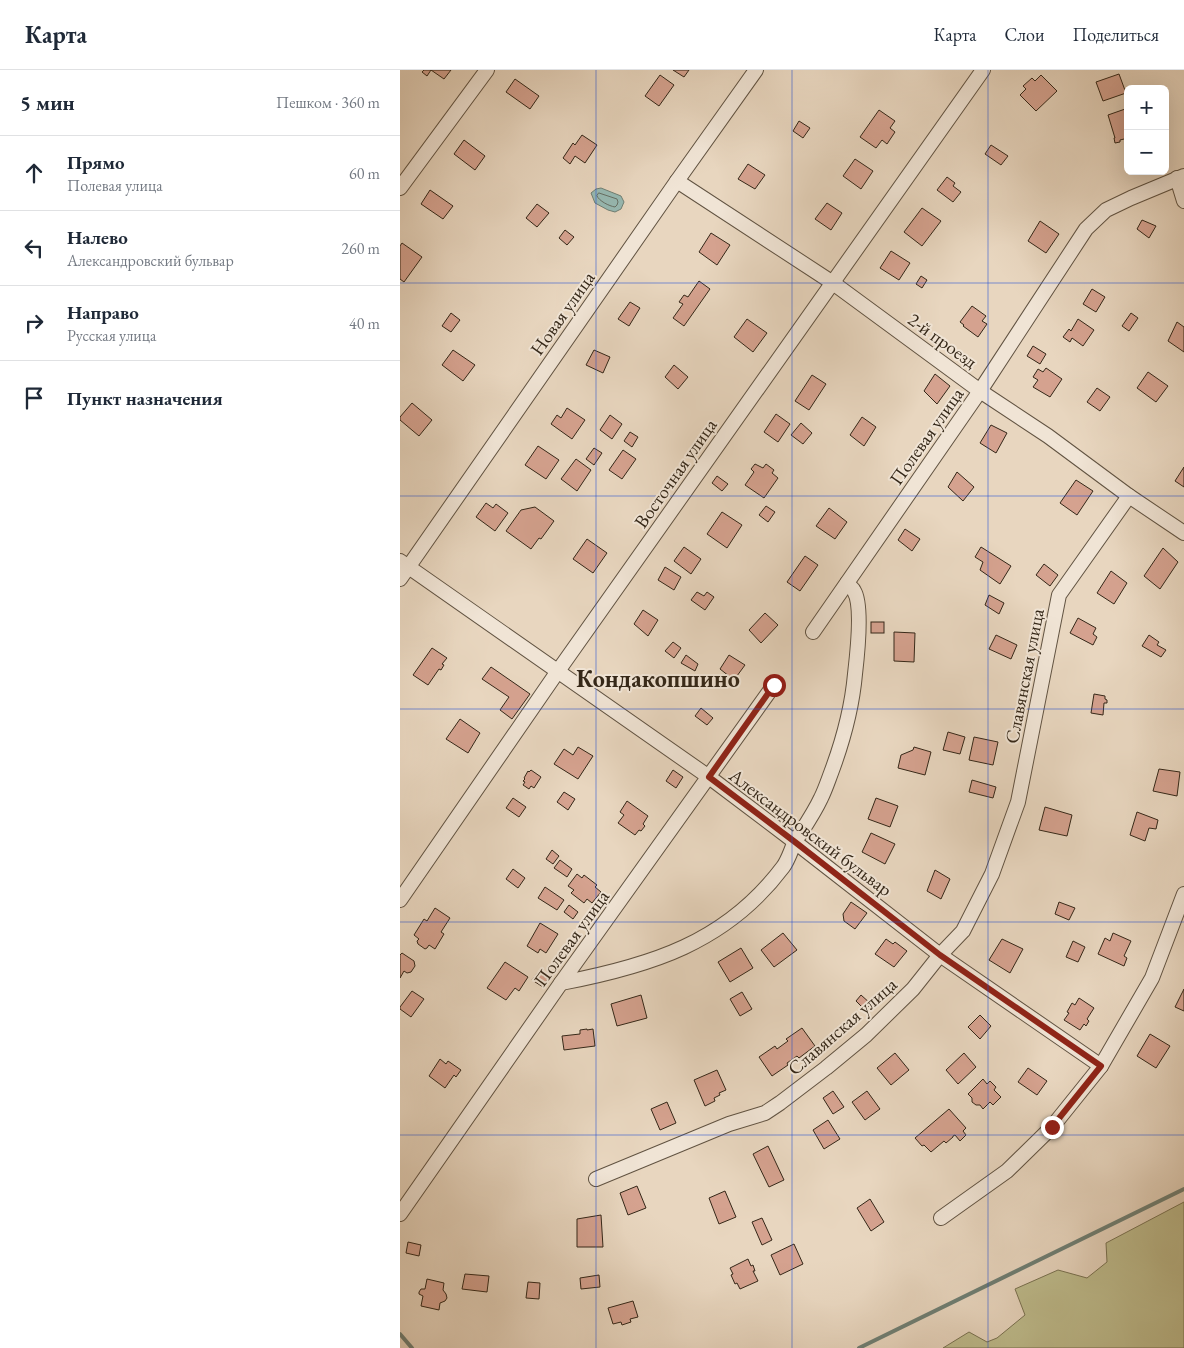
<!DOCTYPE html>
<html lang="ru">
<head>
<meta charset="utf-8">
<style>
  body { margin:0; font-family:"EB Garamond",serif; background:#f6f6f7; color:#1f2937 }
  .controls { position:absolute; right:15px; top:15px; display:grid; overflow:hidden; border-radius:8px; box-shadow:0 5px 20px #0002 }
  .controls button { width:45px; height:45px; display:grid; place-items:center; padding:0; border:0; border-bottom:1px solid #e0e1e3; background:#fff; color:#1f2937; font:25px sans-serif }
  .stop { position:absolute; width:15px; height:15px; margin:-11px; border:4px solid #8f2418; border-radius:50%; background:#fff }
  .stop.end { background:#8f2418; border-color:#fff; box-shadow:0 1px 5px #0008 }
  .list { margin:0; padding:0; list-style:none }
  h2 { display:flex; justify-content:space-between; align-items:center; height:65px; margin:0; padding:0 20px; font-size:21px }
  h2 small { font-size:16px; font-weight:400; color:#747a83 }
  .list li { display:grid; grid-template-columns:32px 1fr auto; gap:15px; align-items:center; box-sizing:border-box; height:75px; padding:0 20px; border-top:1px solid #e0e1e3 }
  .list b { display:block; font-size:19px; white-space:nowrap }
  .list p { margin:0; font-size:16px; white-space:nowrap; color:#747a83 }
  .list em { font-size:16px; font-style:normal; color:#747a83 }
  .icon { flex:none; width:28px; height:28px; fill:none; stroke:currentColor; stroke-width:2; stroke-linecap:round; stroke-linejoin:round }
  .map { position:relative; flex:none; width:784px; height:1278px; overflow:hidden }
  header { display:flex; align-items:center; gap:30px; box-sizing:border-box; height:70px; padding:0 25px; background:#fff; border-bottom:1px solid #e0e1e3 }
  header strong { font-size:24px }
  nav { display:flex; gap:28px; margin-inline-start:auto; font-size:18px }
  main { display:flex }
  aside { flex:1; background:#fff }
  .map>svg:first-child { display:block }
</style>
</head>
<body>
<header>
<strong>Карта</strong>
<nav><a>Карта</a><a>Слои</a><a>Поделиться</a></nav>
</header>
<main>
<aside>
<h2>5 мин<small>Пешком · 360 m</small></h2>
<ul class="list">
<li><svg class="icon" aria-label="ahead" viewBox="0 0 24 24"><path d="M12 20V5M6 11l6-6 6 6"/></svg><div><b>Прямо</b><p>Полевая улица</p></div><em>60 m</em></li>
<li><svg class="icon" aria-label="left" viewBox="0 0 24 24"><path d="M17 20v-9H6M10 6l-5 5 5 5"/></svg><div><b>Налево</b><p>Александровский бульвар</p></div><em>260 m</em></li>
<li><svg class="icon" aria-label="right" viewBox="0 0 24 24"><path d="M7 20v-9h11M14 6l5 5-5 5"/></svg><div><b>Направо</b><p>Русская улица</p></div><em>40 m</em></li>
<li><svg class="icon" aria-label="arrive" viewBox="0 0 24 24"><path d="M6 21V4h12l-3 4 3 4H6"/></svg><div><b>Пункт назначения</b></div></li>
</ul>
</aside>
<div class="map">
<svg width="784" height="1278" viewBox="0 0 784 1278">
  <rect width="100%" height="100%" fill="#e8d6bf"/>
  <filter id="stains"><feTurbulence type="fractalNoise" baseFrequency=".004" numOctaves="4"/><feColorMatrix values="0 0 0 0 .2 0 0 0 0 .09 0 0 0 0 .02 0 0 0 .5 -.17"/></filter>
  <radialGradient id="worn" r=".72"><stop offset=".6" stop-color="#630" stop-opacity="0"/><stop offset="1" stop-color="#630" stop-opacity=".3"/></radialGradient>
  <!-- green -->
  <path fill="#bebc8d" stroke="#797252" d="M784,1132V1278H543L569,1262L587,1272L597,1268L625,1245L615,1219L658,1200L687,1208L707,1192L706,1173Z"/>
  <!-- water -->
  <path fill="#97b9b2" stroke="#6f7f74" d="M201,118L221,126L224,132L221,139L215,142L208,140L195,133L191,123L196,119Z"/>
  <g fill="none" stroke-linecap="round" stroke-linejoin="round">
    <!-- shore -->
    <path stroke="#667065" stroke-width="1" d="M199,123L217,129L218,132L217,135L215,137C209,136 199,131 197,126Z"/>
    <!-- stream -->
    <g stroke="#6f7f74" stroke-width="4">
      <path d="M0,1264L12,1278"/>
      <path d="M459,1278L784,1119"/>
    </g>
  </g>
  <!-- building -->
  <g fill="#d5a28f" stroke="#342718">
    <path d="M24,0H51L44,9L31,0L27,6L22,2Z"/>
    <path d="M273,0H289L284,7Z"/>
    <path d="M719,4L726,23L703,31L696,12Z"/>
    <path d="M260,5L274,15L259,36L245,26Z"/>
    <path d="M641,5L657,21L636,41L620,25L626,19L623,16L632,8L635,11Z"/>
    <path d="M115,9L139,26L130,39L106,22Z"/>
    <path d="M728,38V68L720,70V72L715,73L714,68H715L708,45Z"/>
    <path d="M479,40L495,51L490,58L495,62L487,74L482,70L476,78L460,67Z"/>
    <path d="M399,51L410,58L403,68L393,61Z"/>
    <path d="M182,65L197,75L185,93L175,86L170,94L163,88L173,73L175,75Z"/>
    <path d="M64,70L85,86L75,100L54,84Z"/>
    <path d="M591,75L608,86L601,95L585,84Z"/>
    <path d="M455,89L473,101L461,119L443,106Z"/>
    <path d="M348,94L365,105L355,119L338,109Z"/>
    <path d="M547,107L555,113L553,116L561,122L553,132L537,120Z"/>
    <path d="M30,120L53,136L43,149L21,134Z"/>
    <path d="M427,133L442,143L431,160L415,149Z"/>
    <path d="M137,134L149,143L137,157L126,148Z"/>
    <path d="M522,138L541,151L522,176L504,162Z"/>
    <path d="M742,150L756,156L749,168L737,159Z"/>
    <path d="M640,151L659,164L646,183L628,171Z"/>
    <path d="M165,160L174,167L167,175L159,168Z"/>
    <path d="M311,163L330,175L317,195L299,182Z"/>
    <path d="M2,173L22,187L4,212L0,209V176Z"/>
    <path d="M491,181L510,193L499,210L480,198Z"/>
    <path d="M521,206L527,210L522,218L516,214Z"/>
    <path d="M299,211L310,219L284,256L273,248L283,234L279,232L284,225L288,227Z"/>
    <path d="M692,219L705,227L696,242L683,234Z"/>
    <path d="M230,232L240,238L229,256L218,249Z"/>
    <path d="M572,236L586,246L582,251L587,254L578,267L563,256L564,255L560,252Z"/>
    <path d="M51,243L60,250L51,262L42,256Z"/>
    <path d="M731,243L738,248L729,261L722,256Z"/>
    <path d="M347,249L367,263L353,282L334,267Z"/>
    <path d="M678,249L694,260L683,276L672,268L670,272L663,267L669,259L671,261Z"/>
    <path d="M777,252L784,257V282L768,271Z"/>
    <path d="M633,276L646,284L640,294L627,286Z"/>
    <path d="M53,280L75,295L63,311L42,295Z"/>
    <path d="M194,280L210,287L203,303L186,295Z"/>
    <path d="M274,295L288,307L278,319L265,307Z"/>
    <path d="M646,298L662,309L650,327L633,317L638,310L633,307L638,299L643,302Z"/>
    <path d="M748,302L768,316L756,332L737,318Z"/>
    <path d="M535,304L550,316L537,334L524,321Z"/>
    <path d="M412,305L426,314L409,340L395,331Z"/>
    <path d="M697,318L710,327L700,341L687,332Z"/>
    <path d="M12,333L32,350L19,366L0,350V347Z"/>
    <path d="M167,338L185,350L172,369L151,354L157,345L161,348Z"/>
    <path d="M376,344L390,354L378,372L364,362Z"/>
    <path d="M210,345L222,354L212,369L200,360Z"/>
    <path d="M462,347L476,357L464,376L450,365Z"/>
    <path d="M401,353L412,363L403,374L391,365Z"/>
    <path d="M591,355L607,363L596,383L580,373Z"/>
    <path d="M230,362L238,367L232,377L224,371Z"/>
    <path d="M138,376L159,390L146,409L125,395Z"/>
    <path d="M194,378L202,383L194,395L186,389Z"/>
    <path d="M223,380L236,389L222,409L209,400Z"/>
    <path d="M176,389L191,400L177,421L161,409Z"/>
    <path d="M355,394L363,398L366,394L374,400L372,403L378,408L364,428L345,415L354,402L351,399Z"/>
    <path d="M784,397V417L775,411Z"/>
    <path d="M557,402L574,417L563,431L548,417Z"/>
    <path d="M317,406L328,414L322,421L312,413Z"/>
    <path d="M676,410L693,421L677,445L660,433Z"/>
    <path d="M86,433L93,438L96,434L108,443L95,461L76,447Z"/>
    <path d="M366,436L375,442L368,452L359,445Z"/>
    <path d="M135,437L154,451L141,469L139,468L131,479L106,461L121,440Z"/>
    <path d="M429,438L447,452L435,469L416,456Z"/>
    <path d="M322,442L342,455L327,478L307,464Z"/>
    <path d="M505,459L520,469L512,481L498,470Z"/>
    <path d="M187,469L207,483L193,503L173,489Z"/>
    <path d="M284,477L301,489L291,504L274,491Z"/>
    <path d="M581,477L611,496L600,514L580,500L583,492L575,487Z"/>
    <path d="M763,478L778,492L760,519L744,506Z"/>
    <path d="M405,486L418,495L400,521L387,512Z"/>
    <path d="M644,494L658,505L650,516L636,505Z"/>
    <path d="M265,497L281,507L274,520L258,510Z"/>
    <path d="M711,501L727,513L714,534L697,523Z"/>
    <path d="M297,522L304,526L307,522L314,527L305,540L291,530Z"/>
    <path d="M589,525L604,533L599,544L585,535Z"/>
    <path d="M243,540L258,550L248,566L234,554Z"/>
    <path d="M365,543L378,555L361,573L349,560Z"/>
    <path d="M678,548L696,558L693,564L697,567L693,575L670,563Z"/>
    <rect x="471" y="552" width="13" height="11"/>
    <path d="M494,562L515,563L514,592L494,591Z"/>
    <path d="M596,565L617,575L611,589L589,579Z"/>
    <path d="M749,565L759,572L757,575L766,580L761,587L742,576Z"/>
    <path d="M273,572L281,578L274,588L265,581Z"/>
    <path d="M32,578L47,588L42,594L44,595L41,600L39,599L28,615L13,605Z"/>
    <path d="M286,585L298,594L295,601L281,593Z"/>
    <path d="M329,585L345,595L334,610L320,599Z"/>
    <path d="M91,597L130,624L112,649L100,640L109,627L82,609Z"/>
    <path d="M694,624L705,626V629L707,630V633H704L703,645L691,643Z"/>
    <path d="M301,638L313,648L307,655L295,646Z"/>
    <path d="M60,649L80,663L68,683L46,669Z"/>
    <path d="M548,662L565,667L560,684L543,680Z"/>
    <path d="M574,667L598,672L593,695L569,690Z"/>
    <path d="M178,677L193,686L178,709L154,694L164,679L173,685Z"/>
    <path d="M514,677L531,682L525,705L498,698L501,685L513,680Z"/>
    <path d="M759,699L780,702L777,726L753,721Z"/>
    <path d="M131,700L141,707L134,718L131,716L129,719L123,715L125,712L123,711L125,709L124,708L128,701L129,702Z"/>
    <path d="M273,700L283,707L276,718L266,711Z"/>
    <path d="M572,710L596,717L593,728L569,722Z"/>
    <path d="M164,722L175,729L168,740L157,732Z"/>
    <path d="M113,728L126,737L119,747L106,738Z"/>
    <path d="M476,728L498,736L490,757L468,749Z"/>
    <path d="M227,731L248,746L243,754L245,756L241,761L239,760L235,765L218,753L224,745L220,742Z"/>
    <path d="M645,737L672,745L667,766L639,760Z"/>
    <path d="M737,742L758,750L756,759L749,758L745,771L730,765Z"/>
    <path d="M471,763L495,774L485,794L462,782Z"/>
    <path d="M152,780L159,786L153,794L146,789Z"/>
    <path d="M160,790L172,799L167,807L154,798Z"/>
    <path d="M113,799L125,808L118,818L106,809Z"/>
    <path d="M535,800L550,809L541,829L527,821Z"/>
    <path d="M177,804L182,808L184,805L197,815L195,817L201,822L192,833L187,829L184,833L171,823L174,820L168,816Z"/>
    <path d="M145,817L164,830L157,840L138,828Z"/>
    <path d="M451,832L467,843L455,859L444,851L443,844Z"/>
    <path d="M659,832L675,838L669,850L655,844Z"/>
    <path d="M169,835L178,842L173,849L164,842Z"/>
    <path d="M35,838L50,848L41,862L44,864L35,879L29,875L27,878L25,879L18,874L17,871L19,869L14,865L24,849L27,851Z"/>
    <path d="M140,853L158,864L146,883L140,879L138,883L127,876Z"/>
    <path d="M383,863L397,880L374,897L361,880Z"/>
    <path d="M713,863L731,871L724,886L727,888L724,896L698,884L705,868L710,871Z"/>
    <path d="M486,869L493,874L495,872L507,881L494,897L475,884Z"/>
    <path d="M602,869L623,879L610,903L589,890Z"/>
    <path d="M673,871L685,877L678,892L666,887Z"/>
    <path d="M341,878L353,898L330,912L318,892Z"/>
    <path d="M2,883L14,891L15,896L11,902L7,903L4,901L0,908V885Z"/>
    <path d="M105,892L128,907L119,921L115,918L106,930L87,918Z"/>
    <path d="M138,902L148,909L143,917L132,910Z"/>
    <path d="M784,919V941L775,937Z"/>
    <path d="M12,921L24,929L11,947L0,939V937Z"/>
    <path d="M342,922L352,939L340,946L330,929Z"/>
    <path d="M241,925L247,948L217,956L211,934Z"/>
    <path d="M461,925L471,934L465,940L456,931Z"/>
    <path d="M679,928L694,938L687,949L689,951L686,956L684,954L680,960L664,950L669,943L667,942L672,933L675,935Z"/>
    <path d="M580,945L591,956L580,969L568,957Z"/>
    <path d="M402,958L415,976L399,988L397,986L387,993L388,995L372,1006L359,987L375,976L377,979L388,971L386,969Z"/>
    <path d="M187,959V960L193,959L195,976L164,980L162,966L180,964V960Z"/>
    <path d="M750,964L770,976L756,998L737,986Z"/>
    <path d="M495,983L509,1000L491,1015L477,998Z"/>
    <path d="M564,983L576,997L558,1014L546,1000Z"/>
    <path d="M40,989L46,994L48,991L61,1000L56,1007L54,1005L45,1018L29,1006Z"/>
    <path d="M628,998L647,1011L637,1025L618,1012Z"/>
    <path d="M317,1000L326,1020L319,1023L320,1025L314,1028L315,1031L305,1036L294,1010Z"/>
    <path d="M583,1009L587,1014L590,1011L596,1017L594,1020L601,1027L593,1035L590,1032L583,1039L580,1035H576L572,1032V1028L568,1024Z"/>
    <path d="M433,1021L444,1037L433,1044L423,1028Z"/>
    <path d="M467,1021L480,1039L465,1050L452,1032Z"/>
    <path d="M267,1032L276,1053L260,1060L251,1039Z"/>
    <path d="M549,1039L566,1058L563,1061L566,1065L560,1071L555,1065L553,1066V1067L546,1073L544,1071L531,1082L524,1075L522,1076L515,1068Z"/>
    <path d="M428,1050L440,1069L424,1079L413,1060Z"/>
    <path d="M368,1076L384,1110L369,1117L353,1084Z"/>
    <path d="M237,1116L246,1138L228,1145L220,1123Z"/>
    <path d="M325,1121L336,1147L319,1154L309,1128Z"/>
    <path d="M470,1129L484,1152L471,1161L457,1138Z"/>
    <path d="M201,1145L203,1177H177V1149Z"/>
    <path d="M362,1148L372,1170L362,1175L352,1152Z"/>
    <path d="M8,1172L21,1175L19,1186L6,1183Z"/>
    <path d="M394,1174L403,1194L380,1205L371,1185Z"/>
    <path d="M348,1189L351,1196L353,1195L355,1201H353L358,1211L340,1219L337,1213L335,1214L331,1205L333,1204L330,1198Z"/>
    <path d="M65,1204L89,1206L87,1222L62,1219Z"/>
    <path d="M199,1205L200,1217L181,1219L180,1208Z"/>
    <path d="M27,1209L44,1213L43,1220L46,1224L47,1228L45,1231L40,1233L39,1240L21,1236L23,1226L19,1224V1222L21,1219H25Z"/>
    <path d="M128,1212L140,1213L139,1229L126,1228Z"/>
    <path d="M233,1231L238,1247L230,1249L231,1252L222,1255L221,1252L213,1254L208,1238Z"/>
  </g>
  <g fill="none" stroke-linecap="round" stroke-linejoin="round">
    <defs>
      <g id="minor">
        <path d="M777,108L784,131"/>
        <path d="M277,111L433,213L580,321L648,366L729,426L784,463"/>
        <path d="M0,118L87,0"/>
        <path d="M0,491L309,707L395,772L540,885L701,996"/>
        <path d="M0,509L277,111L356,0"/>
        <path d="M413,562L580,321L686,159L706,140L731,128L784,106"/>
        <path d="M0,830L158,601L583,0"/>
        <path d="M161,913C250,896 326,873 383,797C389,789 391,779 396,770C405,756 414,743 421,728C425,720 428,711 431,703C443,671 452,638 455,604C457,587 463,535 454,521C453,518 449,516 447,513"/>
        <path d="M196,1109L329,1054L365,1043L380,1033L426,998L466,965L513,919L540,885L563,861L592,804L618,732L659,525L729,426"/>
        <path d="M0,1144L161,913L374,615"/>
        <path d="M541,1148L607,1101L652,1057L701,996L752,908L784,824"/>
      </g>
    </defs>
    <!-- minor casing -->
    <use href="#minor" stroke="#615342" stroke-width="16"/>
    <!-- minor -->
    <use href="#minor" stroke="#f0e4d5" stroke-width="14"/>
  </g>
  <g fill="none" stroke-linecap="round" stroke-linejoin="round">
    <!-- route -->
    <path stroke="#8f2418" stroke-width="6" d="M374,615L309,707L395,772L540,885L701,996L652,1057"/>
  </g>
  <!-- grid -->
  <path fill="none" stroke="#1d4ed8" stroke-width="1" stroke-opacity="0.55" d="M196,0V1278M392,0V1278M588,0V1278M0,213H784M0,426H784M0,639H784M0,852H784M0,1065H784"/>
  <g text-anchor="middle" stroke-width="4" stroke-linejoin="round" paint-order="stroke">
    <!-- street labels -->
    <g font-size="19" fill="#342718" stroke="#f0e4d5">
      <text transform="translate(162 243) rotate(-55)" y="7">Новая улица</text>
      <text transform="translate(543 270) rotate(36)" y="7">2-й проезд</text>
      <text transform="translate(526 366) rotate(-55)" y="7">Полевая улица</text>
      <text transform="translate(275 403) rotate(-55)" y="7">Восточная улица</text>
      <text transform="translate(624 606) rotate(-79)" y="7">Славянская улица</text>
      <text transform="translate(411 762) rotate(37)" y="7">Александровский бульвар</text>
      <text transform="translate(171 868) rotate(-54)" y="7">Полевая улица</text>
      <text transform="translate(442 956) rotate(-41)" y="7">Славянская улица</text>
    </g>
    <!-- district labels -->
    <g font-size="24" font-weight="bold" fill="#342718" stroke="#f0e4d5">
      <text x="258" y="617">Кондакопшино</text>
    </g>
  </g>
  <rect width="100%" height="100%" filter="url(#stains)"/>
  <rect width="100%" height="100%" fill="url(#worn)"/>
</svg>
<div class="controls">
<button>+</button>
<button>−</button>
</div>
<div class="stop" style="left:374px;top:615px"></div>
<div class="stop end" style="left:652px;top:1057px"></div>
</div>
</main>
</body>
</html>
